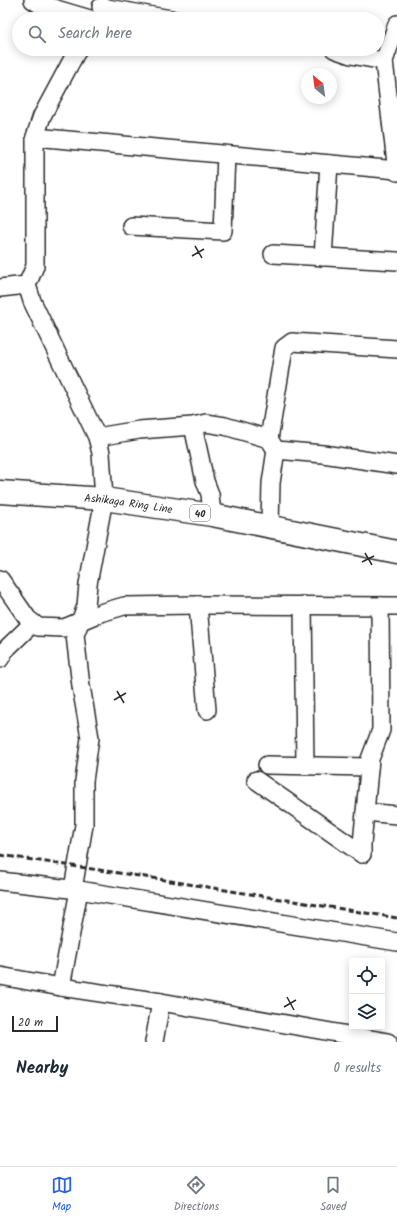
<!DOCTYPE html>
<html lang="en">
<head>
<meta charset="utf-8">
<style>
  body { margin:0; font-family:Kalam,sans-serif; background:#f2f2f3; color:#1f2937 }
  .controls { position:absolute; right:12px; bottom:12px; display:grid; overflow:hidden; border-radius:4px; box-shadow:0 2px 10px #0003 }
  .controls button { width:36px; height:36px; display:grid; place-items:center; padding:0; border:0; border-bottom:1px solid #e0e1e3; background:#fff; color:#1f2937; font:20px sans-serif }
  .compass { position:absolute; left:301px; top:68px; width:36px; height:36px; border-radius:50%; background:#fff; box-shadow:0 2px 10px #0003; rotate:331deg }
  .scale { position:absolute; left:12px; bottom:10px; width:46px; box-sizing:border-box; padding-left:4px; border:2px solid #2b2b2b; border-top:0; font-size:11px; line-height:14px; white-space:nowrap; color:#2b2b2b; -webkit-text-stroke:3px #fff; paint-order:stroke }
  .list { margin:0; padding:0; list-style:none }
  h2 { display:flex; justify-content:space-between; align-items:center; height:52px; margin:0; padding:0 16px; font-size:17px }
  h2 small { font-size:13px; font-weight:400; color:#747a83 }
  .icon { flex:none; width:22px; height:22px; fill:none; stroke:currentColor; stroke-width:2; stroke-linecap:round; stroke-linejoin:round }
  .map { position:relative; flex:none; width:397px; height:1042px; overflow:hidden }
  .search { position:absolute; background:#fff; box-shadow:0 2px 10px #0003; left:12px; right:12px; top:12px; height:44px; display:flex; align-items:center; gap:10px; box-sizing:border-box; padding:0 14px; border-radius:22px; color:#747a83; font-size:15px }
  .sheet { height:124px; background:#fff }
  nav { display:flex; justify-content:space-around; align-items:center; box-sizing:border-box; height:56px; border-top:1px solid #e0e1e3; background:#fff; font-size:11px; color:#747a83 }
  nav a { display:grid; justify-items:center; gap:2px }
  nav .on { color:#2563eb }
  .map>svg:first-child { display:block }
</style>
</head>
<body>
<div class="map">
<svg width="397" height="1042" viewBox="0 0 397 1042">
  <rect width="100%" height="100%" fill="#fff"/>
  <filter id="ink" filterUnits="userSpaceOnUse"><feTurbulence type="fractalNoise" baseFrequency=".025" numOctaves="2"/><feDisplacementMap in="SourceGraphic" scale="8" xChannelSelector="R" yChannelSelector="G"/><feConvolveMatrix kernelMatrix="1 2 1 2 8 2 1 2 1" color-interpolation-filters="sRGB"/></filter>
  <g filter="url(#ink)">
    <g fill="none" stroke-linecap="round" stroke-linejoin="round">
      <defs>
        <g id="minor">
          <path d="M33,0L39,4L90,19"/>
          <path d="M101,7L171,19"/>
          <path d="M397,24L384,61L397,172"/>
          <path d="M334,49L351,55L384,61"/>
          <path d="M35,137L397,170"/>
          <path d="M131,226L223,231L226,155"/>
          <path d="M273,254L397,261"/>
          <path d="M323,257L329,164"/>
          <path d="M0,288L27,285"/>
          <path d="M193,426L205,481L210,494L212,515"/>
          <path d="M97,437L139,430L193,426L206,423L225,426L269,439L276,450L323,454L397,465"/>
          <path d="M269,439L284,348L292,342L397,349"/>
          <path d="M270,525L271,483L276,450"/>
          <path d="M0,579L28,619L38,627L64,628L100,613L124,606L198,605L397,606"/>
          <path d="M198,605L207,710"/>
          <path d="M303,605L305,766"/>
          <path d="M0,659L5,650L33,623"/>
          <path d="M267,765L369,767"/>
          <path d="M256,780L362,854"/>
          <path d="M365,812L397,815"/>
          <path d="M362,854V844L370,759L381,730L380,606"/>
          <path d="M0,881L79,890L397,942"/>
          <path d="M73,889L84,825V781L90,738L81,686L75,635L86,606L88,584L104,499L101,453L97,437L32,301L27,285L35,266V137L42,116L78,49"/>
          <path d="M0,976L61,987L161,1002L388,1042"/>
          <path d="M61,987L79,890"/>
          <path d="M154,1042L161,1002"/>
        </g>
        <g id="major">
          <path id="s1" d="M0,492L104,499L212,515L397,552"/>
        </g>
      </defs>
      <!-- minor casing -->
      <use href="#minor" stroke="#2b2b2b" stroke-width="20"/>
      <!-- major casing -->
      <use href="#major" stroke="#2b2b2b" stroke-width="25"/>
      <!-- minor -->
      <use href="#minor" stroke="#fff" stroke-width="17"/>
      <!-- major -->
      <use href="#major" stroke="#fff" stroke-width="22"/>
      <!-- rail -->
      <path stroke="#2b2b2b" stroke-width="3" stroke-dasharray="6 3" stroke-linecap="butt" d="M0,855L152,878L397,918"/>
    </g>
  </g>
  <!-- ticks -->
  <path fill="none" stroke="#2b2b2b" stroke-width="1.5" d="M195,246L202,258M192,256L204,249M365,553L372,565M362,562L374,556M117,691L124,703M114,700L126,693M287,997L294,1010M284,1007L296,1000"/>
  <g text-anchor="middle" stroke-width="3.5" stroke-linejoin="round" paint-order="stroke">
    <!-- shield labels -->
    <rect fill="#fff" stroke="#6b6b6b" stroke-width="1" x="190" y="505" width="20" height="16" rx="3"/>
    <g font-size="10" font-weight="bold" fill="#2b2b2b">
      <text x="200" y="517">40</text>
    </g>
    <!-- street labels -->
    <g font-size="11" fill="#2b2b2b" stroke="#fff">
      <text dy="4" stroke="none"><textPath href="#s1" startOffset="129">Ashikaga Ring Line</textPath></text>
    </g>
  </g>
</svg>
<div class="controls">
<button><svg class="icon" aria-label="locate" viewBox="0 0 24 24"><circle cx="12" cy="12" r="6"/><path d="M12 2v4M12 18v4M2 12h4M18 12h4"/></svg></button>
<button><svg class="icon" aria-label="layers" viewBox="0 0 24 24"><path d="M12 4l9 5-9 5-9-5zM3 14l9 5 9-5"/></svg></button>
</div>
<svg class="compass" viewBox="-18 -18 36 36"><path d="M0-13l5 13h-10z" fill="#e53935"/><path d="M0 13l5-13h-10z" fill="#747a83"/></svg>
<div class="scale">20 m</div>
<div class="search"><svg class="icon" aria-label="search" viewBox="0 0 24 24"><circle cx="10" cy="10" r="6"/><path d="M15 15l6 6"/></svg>Search here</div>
</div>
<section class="sheet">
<h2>Nearby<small>0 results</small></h2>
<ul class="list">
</ul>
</section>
<nav>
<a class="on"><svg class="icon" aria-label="map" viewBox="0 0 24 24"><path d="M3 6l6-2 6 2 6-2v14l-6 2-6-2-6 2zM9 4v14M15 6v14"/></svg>Map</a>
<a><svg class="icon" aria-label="directions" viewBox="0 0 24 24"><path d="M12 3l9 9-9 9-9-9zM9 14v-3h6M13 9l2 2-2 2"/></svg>Directions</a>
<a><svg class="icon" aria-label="saved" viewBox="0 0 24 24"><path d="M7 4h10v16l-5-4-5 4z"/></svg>Saved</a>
</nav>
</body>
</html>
